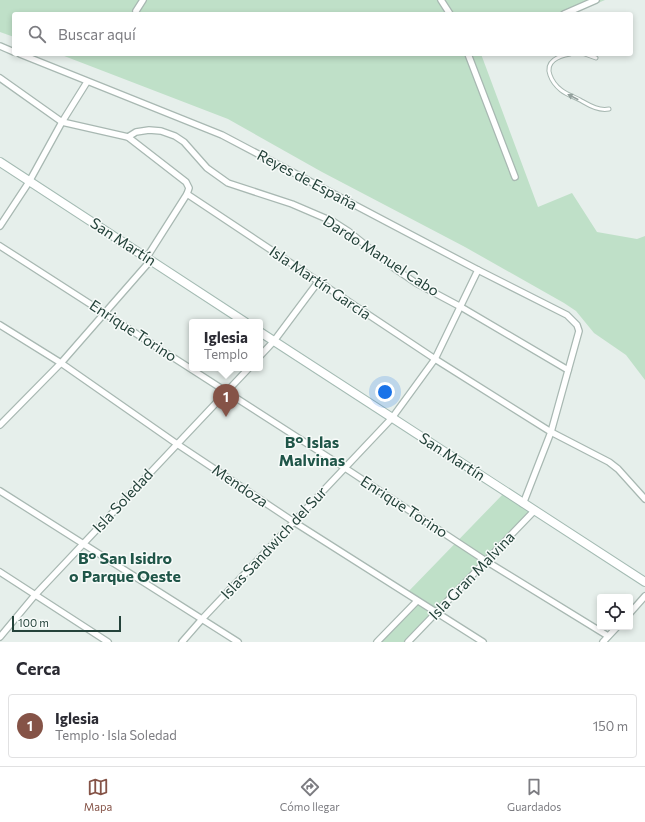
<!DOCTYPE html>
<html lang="es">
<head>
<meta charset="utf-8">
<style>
  body { margin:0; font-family:Commissioner,sans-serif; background:#f7f7f7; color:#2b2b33 }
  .controls { position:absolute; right:12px; bottom:12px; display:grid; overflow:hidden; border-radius:4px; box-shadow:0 2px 6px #0003 }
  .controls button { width:36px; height:36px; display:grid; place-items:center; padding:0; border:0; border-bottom:1px solid #e1e1e2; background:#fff; color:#2b2b33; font:20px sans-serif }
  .scale { position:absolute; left:12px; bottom:10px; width:109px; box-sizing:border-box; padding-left:4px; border:2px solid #24423a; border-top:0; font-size:11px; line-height:14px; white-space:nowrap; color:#24423a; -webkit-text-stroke:3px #f7fbf9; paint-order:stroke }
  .you { position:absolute; left:385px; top:392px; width:14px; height:14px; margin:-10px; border:3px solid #fff; border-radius:50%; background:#1a73e8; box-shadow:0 0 0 6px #1a73e833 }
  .badge { display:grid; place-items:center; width:26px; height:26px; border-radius:50%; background:#855347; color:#fff; font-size:13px; font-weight:700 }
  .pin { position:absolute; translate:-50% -33px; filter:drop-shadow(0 1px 2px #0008) }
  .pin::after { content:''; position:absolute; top:21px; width:14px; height:12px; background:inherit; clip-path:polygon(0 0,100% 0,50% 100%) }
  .popup { position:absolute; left:189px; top:319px; width:74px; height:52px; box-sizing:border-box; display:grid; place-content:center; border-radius:4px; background:#fff; filter:drop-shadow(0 1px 3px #0005); font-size:13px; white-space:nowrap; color:#7c7c81 }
  .popup b { font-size:15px; color:#2b2b33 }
  .popup::after { content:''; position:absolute; left:50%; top:100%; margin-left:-8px; border:8px solid transparent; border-top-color:#fff }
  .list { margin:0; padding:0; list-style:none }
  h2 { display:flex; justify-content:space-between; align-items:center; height:52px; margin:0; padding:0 16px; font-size:17px }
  h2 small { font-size:13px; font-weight:400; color:#7c7c81 }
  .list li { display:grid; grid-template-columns:26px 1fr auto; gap:12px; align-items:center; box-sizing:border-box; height:64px; margin:0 8px 8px; padding:0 8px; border:1px solid #e1e1e2; border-radius:4px }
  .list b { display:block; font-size:15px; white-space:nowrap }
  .list p { margin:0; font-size:13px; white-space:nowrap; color:#7c7c81 }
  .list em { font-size:13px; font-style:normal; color:#7c7c81 }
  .icon { flex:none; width:22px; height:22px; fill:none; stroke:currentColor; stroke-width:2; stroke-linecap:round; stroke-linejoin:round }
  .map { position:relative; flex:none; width:645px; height:642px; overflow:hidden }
  .search { position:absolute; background:#fff; box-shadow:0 2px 6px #0003; left:12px; right:12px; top:12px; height:44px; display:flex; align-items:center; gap:10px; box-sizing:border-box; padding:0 14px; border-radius:4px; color:#7c7c81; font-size:15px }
  .sheet { height:124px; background:#fff }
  nav { display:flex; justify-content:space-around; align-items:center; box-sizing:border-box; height:56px; border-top:1px solid #e1e1e2; background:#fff; font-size:11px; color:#7c7c81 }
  nav a { display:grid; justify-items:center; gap:2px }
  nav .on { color:#855347 }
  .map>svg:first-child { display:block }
</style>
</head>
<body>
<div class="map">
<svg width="645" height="642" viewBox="0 0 645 642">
  <rect width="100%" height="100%" fill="#e6efeb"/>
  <!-- green -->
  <g fill="#bfe0c8">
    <path d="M0,0H605L572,14H14V37L0,32Z"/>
    <path d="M59,54H481L538,207L572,193L597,232L637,239L645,236V380L626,355L594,333L576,311L564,303L465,247L322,172L228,119Z"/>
    <path d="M505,492L534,511L408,642H377L418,601L407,593Z"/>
  </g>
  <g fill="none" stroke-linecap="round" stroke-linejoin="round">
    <defs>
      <g id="service">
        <path d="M570,54C559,56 545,61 550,75C552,81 556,86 561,90C566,94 574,97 580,100C589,105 598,111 609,109"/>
        <path d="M585,54L596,58"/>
      </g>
      <g id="minor">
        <path d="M441,0L450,14"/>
        <path d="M136,11L143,0"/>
        <path d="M564,14L596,0"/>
        <path d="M0,46L14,52"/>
        <path d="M20,54L222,135L478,270L567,315L577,325L579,331L551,432L523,504"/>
        <path d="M468,54L515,177"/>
        <path d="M0,78L62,122L128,137L186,182L189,188L187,194L435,359L551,432L609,462L618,469L645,499"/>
        <path d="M128,137L136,132L149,130L161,131L175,136L184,142L207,168L228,183L292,204L334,222L348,231L394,268L416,283L461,307L568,370"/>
        <path d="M0,226L29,182L62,122L87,82"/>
        <path d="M0,246L345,468L486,561L608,636"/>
        <path d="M147,257L187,194"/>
        <path d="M0,325L61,363L177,444L294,522L483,642"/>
        <path d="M260,356L274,341L318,282"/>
        <path d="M0,425L61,363L151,260"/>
        <path d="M0,491L238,642"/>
        <path d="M0,572L108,642"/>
        <path d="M630,613L645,596"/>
        <path d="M0,637L35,595L249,368"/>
        <path d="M182,642L203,618L392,418L435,359L478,270"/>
        <path d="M377,642L417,601"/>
        <path d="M408,642L535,510"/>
        <path d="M603,642L617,627"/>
      </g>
      <g id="secondary">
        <path d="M0,162L245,322"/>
        <path d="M260,332L645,582"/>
      </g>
    </defs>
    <!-- service casing -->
    <use href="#service" stroke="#a8b8b2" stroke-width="5"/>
    <!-- minor casing -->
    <use href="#minor" stroke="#a8b8b2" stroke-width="8"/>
    <!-- secondary casing -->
    <use href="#secondary" stroke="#a4bbb3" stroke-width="10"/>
    <!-- service -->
    <use href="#service" stroke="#fff" stroke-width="3"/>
    <!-- minor -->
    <use href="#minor" stroke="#fff" stroke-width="5.5"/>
    <!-- secondary -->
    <use href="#secondary" stroke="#fff" stroke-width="8"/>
  </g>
  <!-- one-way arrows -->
  <defs><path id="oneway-solid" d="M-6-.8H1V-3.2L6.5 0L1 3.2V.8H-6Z"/></defs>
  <use fill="#92a09c" href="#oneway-solid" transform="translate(573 97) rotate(-153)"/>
  <g text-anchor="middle" stroke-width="3" stroke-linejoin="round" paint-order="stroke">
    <!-- street labels -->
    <g font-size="15" fill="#24423a" stroke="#f7fbf9">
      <text transform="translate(307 180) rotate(28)" y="5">Reyes de España</text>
      <text transform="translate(123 242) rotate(33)" y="5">San Martín</text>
      <text transform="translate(381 256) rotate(33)" y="5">Dardo Manuel Cabo</text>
      <text transform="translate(320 283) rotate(34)" y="5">Isla Martín García</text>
      <text transform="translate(133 331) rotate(33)" y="5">Enrique Torino</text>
      <text transform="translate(452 457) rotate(33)" y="5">San Martín</text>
      <text transform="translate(240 486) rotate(34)" y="5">Mendoza</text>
      <text transform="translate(123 501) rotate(-47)" y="5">Isla Soledad</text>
      <text transform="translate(404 507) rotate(33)" y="5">Enrique Torino</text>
      <text transform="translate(274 543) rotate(-47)" y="5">Islas Sandwich del Sur</text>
      <text transform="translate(472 576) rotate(-46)" y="5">Isla Gran Malvina</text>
    </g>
    <!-- neighbourhood labels -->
    <g font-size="16" font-weight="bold" fill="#1f5548" stroke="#f7fbf9">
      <text x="312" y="448">B° Islas<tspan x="312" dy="18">Malvinas</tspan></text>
      <text x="125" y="564">B° San Isidro<tspan x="125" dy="18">o Parque Oeste</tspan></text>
    </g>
  </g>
</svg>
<div class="controls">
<button><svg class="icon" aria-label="locate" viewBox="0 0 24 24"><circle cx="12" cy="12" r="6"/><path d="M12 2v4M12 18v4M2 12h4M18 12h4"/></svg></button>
</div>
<div class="scale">100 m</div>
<div class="you"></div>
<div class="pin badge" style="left:226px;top:417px">1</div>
<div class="popup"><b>Iglesia</b>Templo</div>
<div class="search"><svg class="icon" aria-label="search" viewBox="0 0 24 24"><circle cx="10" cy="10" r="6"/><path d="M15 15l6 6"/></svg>Buscar aquí</div>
</div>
<section class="sheet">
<h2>Cerca<small></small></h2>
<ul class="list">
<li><span class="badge">1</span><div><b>Iglesia</b><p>Templo · Isla Soledad</p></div><em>150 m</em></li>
</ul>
</section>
<nav>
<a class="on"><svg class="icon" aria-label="map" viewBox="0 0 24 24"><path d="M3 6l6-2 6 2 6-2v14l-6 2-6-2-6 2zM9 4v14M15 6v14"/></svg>Mapa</a>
<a><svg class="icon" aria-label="directions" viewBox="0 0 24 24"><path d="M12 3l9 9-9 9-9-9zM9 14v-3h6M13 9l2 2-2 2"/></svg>Cómo llegar</a>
<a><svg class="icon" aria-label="saved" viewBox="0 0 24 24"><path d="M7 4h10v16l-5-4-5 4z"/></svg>Guardados</a>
</nav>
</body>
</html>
